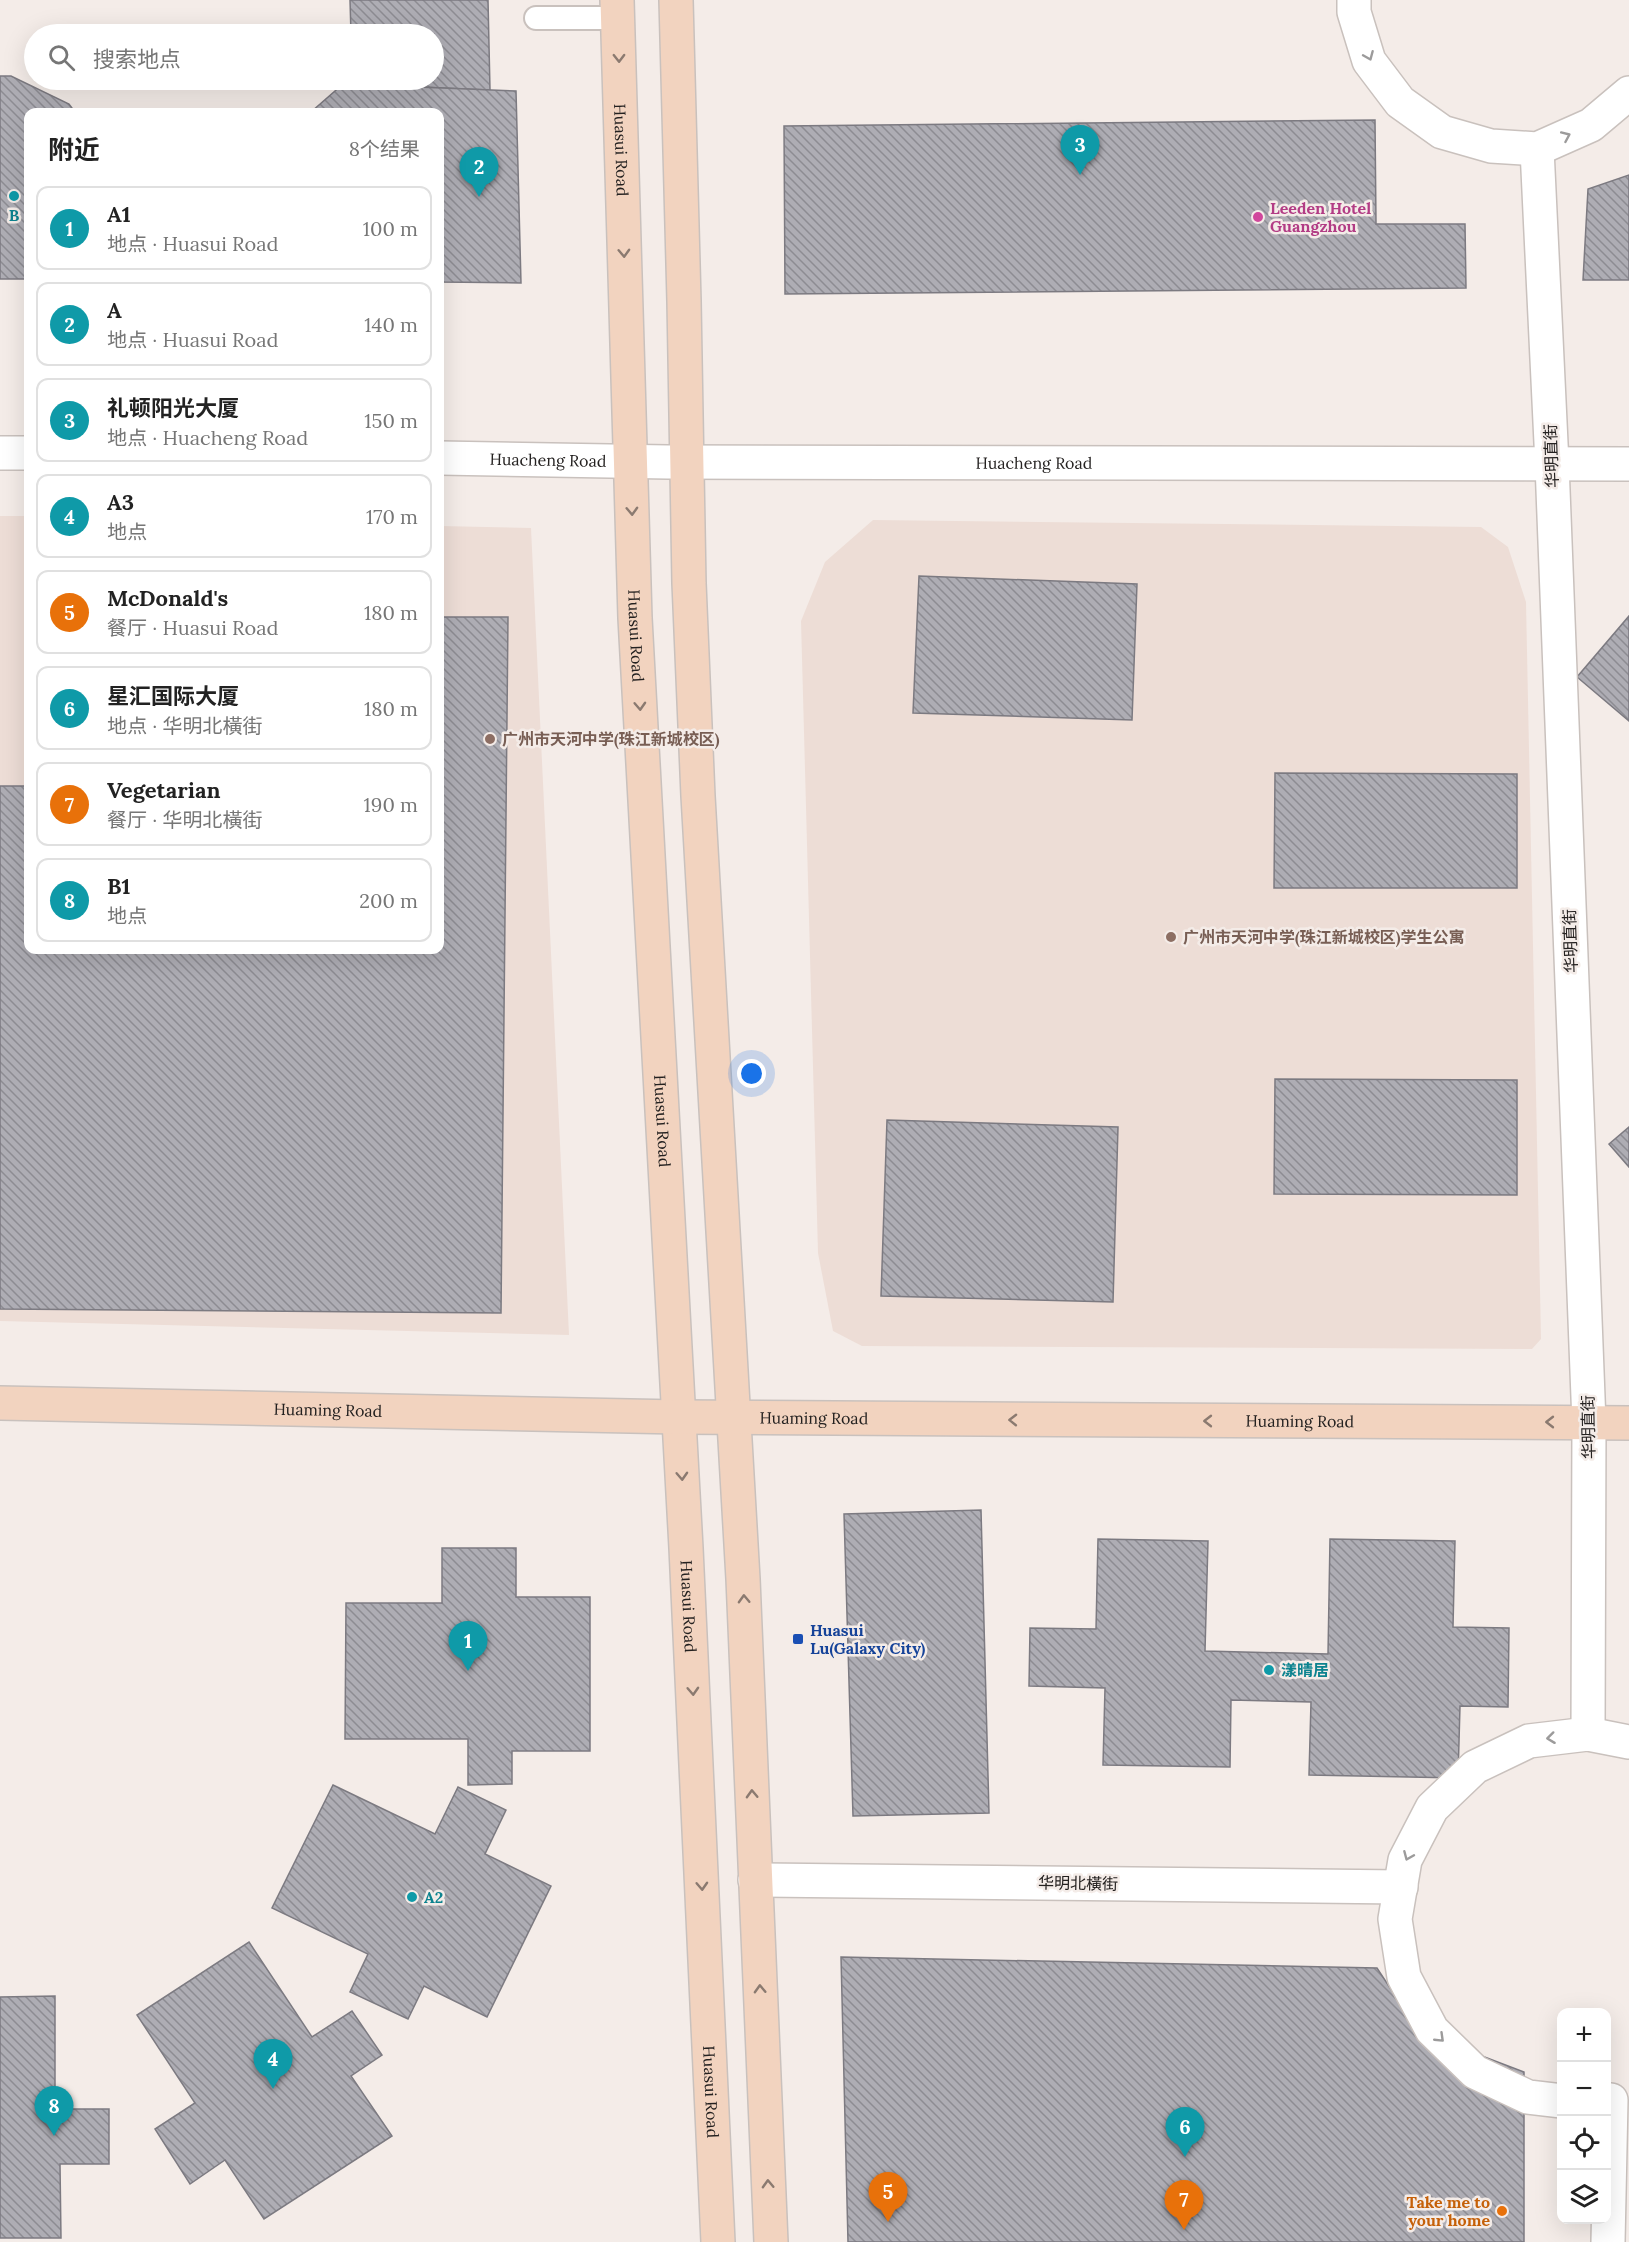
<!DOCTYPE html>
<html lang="zh">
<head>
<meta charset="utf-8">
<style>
  body { margin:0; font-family:Lora,"Noto Sans SC",serif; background:#f6f6f6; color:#222 }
  .controls { position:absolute; right:18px; bottom:18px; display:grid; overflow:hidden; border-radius:12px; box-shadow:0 6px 24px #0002 }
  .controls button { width:54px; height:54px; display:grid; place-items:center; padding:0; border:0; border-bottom:2px solid #e0e0e0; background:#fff; color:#222; font:30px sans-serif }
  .you { position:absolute; left:752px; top:1074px; width:21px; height:21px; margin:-15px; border:4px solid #fff; border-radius:50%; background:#1a73e8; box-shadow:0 0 0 9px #1a73e833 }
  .badge { display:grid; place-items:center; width:39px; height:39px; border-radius:50%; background:#2563eb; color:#fff; font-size:20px; font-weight:700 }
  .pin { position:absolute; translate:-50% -50px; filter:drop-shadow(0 2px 3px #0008) }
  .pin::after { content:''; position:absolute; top:32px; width:21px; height:18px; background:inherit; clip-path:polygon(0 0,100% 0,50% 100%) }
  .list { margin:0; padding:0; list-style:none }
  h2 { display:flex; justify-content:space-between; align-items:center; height:78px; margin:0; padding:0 24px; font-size:26px }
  h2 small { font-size:20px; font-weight:400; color:#767676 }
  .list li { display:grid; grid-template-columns:39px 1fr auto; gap:18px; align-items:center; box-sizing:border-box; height:84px; margin:0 12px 12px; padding:0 12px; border:2px solid #e0e0e0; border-radius:12px }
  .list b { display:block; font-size:22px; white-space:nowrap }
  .list p { margin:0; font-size:20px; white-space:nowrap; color:#767676 }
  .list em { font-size:20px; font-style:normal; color:#767676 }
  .icon { flex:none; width:33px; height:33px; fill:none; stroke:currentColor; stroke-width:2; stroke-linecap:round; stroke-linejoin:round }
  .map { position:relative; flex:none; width:1629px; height:2242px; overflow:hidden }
  .search { position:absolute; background:#fff; box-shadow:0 6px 24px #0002; left:24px; top:24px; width:420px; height:66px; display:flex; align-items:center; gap:15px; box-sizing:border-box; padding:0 21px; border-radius:33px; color:#767676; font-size:22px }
  .panel { position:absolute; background:#fff; box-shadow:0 6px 24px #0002; left:24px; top:108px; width:420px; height:846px; border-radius:12px }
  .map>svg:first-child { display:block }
</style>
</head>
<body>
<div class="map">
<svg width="1629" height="2242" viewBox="0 0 1629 2242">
  <defs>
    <pattern id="building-back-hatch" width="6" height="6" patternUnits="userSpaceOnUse" patternTransform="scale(1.5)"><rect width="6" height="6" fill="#aeadb4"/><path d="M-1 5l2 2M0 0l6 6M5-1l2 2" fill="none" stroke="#8d8c92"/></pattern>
  </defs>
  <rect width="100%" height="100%" fill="#f4ece8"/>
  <!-- built -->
  <g fill="#edddd6">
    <path d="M0,516H28V950H440V526L531,528L569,1335L0,1321Z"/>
    <path d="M873,520L1481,527L1508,547L1526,602L1541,1339L1532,1349L862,1346L833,1331L818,1253L801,621L825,562Z"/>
  </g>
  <!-- building -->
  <g fill="url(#building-back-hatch)" stroke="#7c7a81" stroke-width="1.5">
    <path d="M350,0H488L490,90L352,84V80H434V34H351Z"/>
    <path d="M0,76H11L69,104L75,112H28V279H0Z"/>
    <path d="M343,84L516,91L521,283L440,282V112H311Z"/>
    <path d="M1375,120L1376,224H1465L1466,288L785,294L784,126Z"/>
    <path d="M1629,175V280H1583L1588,189Z"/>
    <path d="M919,576L1137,584L1132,720L913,713Z"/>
    <path d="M1629,616V721L1577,677Z"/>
    <path d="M440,617H508L501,1313L0,1309V786H28V950H440Z"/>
    <path d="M1275,773L1517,774V888H1274Z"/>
    <path d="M1275,1079L1517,1080V1195L1274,1194Z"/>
    <path d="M887,1120L1118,1127L1113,1302L881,1296Z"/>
    <path d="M1629,1127V1167L1609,1144Z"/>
    <path d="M981,1510L989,1813L853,1816L844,1514Z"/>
    <path d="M1098,1539L1208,1541L1205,1651L1328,1654L1330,1539L1455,1541L1453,1627L1509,1628L1508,1707L1460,1706L1458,1778L1309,1775L1311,1702L1231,1700L1230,1767L1103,1765L1105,1688L1029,1686L1030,1628L1096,1629Z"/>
    <path d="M442,1548H516V1597H590V1751H512V1784L468,1785V1739H345L346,1603H442Z"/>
    <path d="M333,1785L435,1834L458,1787L506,1810L485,1854L551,1886L487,2017L424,1986L408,2019L350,1992L368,1954L272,1908Z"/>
    <path d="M249,1942L312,2037L352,2011L382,2055L351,2076L392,2136L264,2219L225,2160L190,2184L155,2129L195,2103L137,2015Z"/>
    <path d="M841,1957L1377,1968L1419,2032L1524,2072V2242H848Z"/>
    <path d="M55,1996V2109H109V2164H60L61,2238H0V1997Z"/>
  </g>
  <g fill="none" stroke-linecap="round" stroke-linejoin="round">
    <defs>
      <path id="lane" d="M536,18H618"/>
      <g id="street">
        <path d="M1354,0V12L1369,61L1400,102L1442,132L1491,146L1537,149L1591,125L1629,93"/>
        <path d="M1537,149L1552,464L1589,1423L1588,1734"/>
        <path d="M0,453H28"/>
        <path id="s1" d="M440,458L668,462L1629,464"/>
        <path d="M755,1880L1401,1887"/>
        <path d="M1562,2101L1528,2097L1475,2072L1432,2030L1404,1977L1395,1919L1405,1860L1432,1808L1475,1767L1529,1741L1588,1734L1629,1742"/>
        <path d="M1608,2242L1611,2100"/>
      </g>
      <g id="secondary">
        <path id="s2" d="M617,0L635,618L686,1548L718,2242"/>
        <path d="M676,0L684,301L689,583L698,796L743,1579L771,2242"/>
        <path id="s3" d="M0,1403L679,1417L1629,1423"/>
      </g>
    </defs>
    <!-- lane casing -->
    <use href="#lane" stroke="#c9c1bd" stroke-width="26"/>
    <!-- street casing -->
    <use href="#street" stroke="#c9c1bd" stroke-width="36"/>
    <!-- secondary casing -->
    <use href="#secondary" stroke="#c9c1bd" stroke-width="36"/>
    <!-- lane -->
    <use href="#lane" stroke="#fff" stroke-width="22"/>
    <!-- street -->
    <use href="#street" stroke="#fff" stroke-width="33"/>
    <!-- secondary -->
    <use href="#secondary" stroke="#f2d3bf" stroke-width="33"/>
  </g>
  <!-- one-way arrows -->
  <defs><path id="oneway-chevron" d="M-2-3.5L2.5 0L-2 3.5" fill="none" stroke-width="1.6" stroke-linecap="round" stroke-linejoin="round" transform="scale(1.5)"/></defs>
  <g stroke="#9c9b9b">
    <use href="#oneway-chevron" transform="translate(1369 56) rotate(67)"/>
    <use href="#oneway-chevron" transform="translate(1566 136) rotate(-24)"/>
    <use href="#oneway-chevron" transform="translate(1551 1738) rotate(173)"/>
    <use href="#oneway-chevron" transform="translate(1408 1856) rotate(113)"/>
    <use href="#oneway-chevron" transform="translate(1440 2038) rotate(44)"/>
  </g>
  <g stroke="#8b7a70">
    <use href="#oneway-chevron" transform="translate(619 58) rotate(89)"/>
    <use href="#oneway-chevron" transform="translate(624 253) rotate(88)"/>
    <use href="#oneway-chevron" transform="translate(632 511) rotate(88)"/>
    <use href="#oneway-chevron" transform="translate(640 706) rotate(87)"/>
    <use href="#oneway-chevron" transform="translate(1013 1420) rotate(-179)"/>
    <use href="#oneway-chevron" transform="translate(1208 1421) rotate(-180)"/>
    <use href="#oneway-chevron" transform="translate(1550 1422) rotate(-180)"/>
    <use href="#oneway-chevron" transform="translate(682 1476) rotate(87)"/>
    <use href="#oneway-chevron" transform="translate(744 1599) rotate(-92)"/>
    <use href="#oneway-chevron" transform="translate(693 1691) rotate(87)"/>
    <use href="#oneway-chevron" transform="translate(752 1794) rotate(-92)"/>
    <use href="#oneway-chevron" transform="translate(702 1886) rotate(87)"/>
    <use href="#oneway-chevron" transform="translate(760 1989) rotate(-92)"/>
    <use href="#oneway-chevron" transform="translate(768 2184) rotate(-92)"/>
  </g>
  <!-- markers -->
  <g fill="#0f9aa8" stroke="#f4ece8" stroke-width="2">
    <circle cx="14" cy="196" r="6"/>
    <circle cx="1269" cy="1670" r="6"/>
    <circle cx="412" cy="1897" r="6"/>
  </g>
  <circle fill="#d1479c" stroke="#f4ece8" stroke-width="2" cx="1258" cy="217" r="6"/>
  <g fill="#8d6e63" stroke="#f4ece8" stroke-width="2">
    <circle cx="490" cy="739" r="6"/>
    <circle cx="1171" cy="937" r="6"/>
  </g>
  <rect fill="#1a4fb4" stroke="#f4ece8" stroke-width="2" x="792" y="1633" width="12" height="12" rx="3"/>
  <circle fill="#e8710a" stroke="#f4ece8" stroke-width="2" cx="1502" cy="2211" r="6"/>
  <g text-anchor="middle" stroke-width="5" stroke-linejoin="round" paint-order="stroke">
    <!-- street labels -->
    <g font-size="16" fill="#242120" stroke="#f4ece8">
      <text dy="6" stroke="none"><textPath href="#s2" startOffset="150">Huasui Road</textPath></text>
      <text transform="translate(1551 456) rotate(-92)" y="6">华明直街</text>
      <text dy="6" stroke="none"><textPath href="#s1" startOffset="108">Huacheng Road</textPath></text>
      <text dy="6" stroke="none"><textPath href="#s1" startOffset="594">Huacheng Road</textPath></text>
      <text dy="6" stroke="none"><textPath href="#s2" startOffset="636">Huasui Road</textPath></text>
      <text transform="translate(1570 941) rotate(-92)" y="6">华明直街</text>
      <text dy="6" stroke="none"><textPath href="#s2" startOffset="1122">Huasui Road</textPath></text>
      <text dy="6" stroke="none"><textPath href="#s3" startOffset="328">Huaming Road</textPath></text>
      <text dy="6" stroke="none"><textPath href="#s3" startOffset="814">Huaming Road</textPath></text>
      <text dy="6" stroke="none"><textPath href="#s3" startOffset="1300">Huaming Road</textPath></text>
      <text transform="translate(1588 1427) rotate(-91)" y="6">华明直街</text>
      <text dy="6" stroke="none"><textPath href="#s2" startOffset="1608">Huasui Road</textPath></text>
      <text transform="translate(1078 1883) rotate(1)" y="6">华明北橫街</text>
      <text dy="6" stroke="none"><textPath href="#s2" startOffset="2094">Huasui Road</textPath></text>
    </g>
    <!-- hotel labels -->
    <g font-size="16" font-weight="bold" fill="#b23c85" stroke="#f4ece8" text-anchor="start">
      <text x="1270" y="214">Leeden Hotel<tspan x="1270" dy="18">Guangzhou</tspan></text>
    </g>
    <!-- culture labels -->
    <g font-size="16" font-weight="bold" fill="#0d838f" stroke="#f4ece8" text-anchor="start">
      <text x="14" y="221" text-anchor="middle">B</text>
      <text x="1281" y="1676">漾晴居</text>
      <text x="424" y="1903">A2</text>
    </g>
    <!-- education labels -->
    <g font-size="16" font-weight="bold" fill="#785e54" stroke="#f4ece8" text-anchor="start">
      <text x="502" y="745">广州市天河中学(珠江新城校区)</text>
      <text x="1183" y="943">广州市天河中学(珠江新城校区)学生公寓</text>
    </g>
    <!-- transit labels -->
    <g font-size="16" font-weight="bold" fill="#164399" stroke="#f4ece8" text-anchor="start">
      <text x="810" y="1636">Huasui<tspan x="810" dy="18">Lu(Galaxy City)</tspan></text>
    </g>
    <!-- food labels -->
    <g font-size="16" font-weight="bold" fill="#c56008" stroke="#f4ece8" text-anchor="end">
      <text x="1490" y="2208">Take me to<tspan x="1490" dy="18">your home</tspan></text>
    </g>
  </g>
</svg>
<div class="controls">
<button>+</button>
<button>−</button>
<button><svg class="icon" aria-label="locate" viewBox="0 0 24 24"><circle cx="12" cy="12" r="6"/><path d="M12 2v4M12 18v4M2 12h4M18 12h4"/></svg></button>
<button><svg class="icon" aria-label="layers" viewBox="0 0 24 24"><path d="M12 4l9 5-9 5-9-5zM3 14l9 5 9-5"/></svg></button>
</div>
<div class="you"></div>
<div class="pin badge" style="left:468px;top:1671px;background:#0f9aa8">1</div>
<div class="pin badge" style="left:479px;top:197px;background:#0f9aa8">2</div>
<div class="pin badge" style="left:1080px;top:175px;background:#0f9aa8">3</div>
<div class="pin badge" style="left:273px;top:2089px;background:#0f9aa8">4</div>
<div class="pin badge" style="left:888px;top:2222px;background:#e8710a">5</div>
<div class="pin badge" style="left:1185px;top:2157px;background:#0f9aa8">6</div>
<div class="pin badge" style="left:1184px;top:2230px;background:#e8710a">7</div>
<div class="pin badge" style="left:54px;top:2136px;background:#0f9aa8">8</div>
<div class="search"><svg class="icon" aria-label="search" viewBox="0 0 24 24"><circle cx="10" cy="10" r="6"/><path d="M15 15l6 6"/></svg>搜索地点</div>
<section class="panel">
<h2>附近<small>8个结果</small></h2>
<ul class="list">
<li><span class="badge" style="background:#0f9aa8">1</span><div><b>A1</b><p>地点 · Huasui Road</p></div><em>100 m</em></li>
<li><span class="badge" style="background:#0f9aa8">2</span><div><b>A</b><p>地点 · Huasui Road</p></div><em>140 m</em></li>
<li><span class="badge" style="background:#0f9aa8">3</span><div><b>礼顿阳光大厦</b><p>地点 · Huacheng Road</p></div><em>150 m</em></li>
<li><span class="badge" style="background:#0f9aa8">4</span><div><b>A3</b><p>地点</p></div><em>170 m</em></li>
<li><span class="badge" style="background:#e8710a">5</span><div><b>McDonald's</b><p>餐厅 · Huasui Road</p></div><em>180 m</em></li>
<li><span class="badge" style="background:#0f9aa8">6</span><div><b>星汇国际大厦</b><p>地点 · 华明北橫街</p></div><em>180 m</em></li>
<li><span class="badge" style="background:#e8710a">7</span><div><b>Vegetarian</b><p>餐厅 · 华明北橫街</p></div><em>190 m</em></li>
<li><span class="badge" style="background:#0f9aa8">8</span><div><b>B1</b><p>地点</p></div><em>200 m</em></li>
</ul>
</section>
</div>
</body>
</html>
